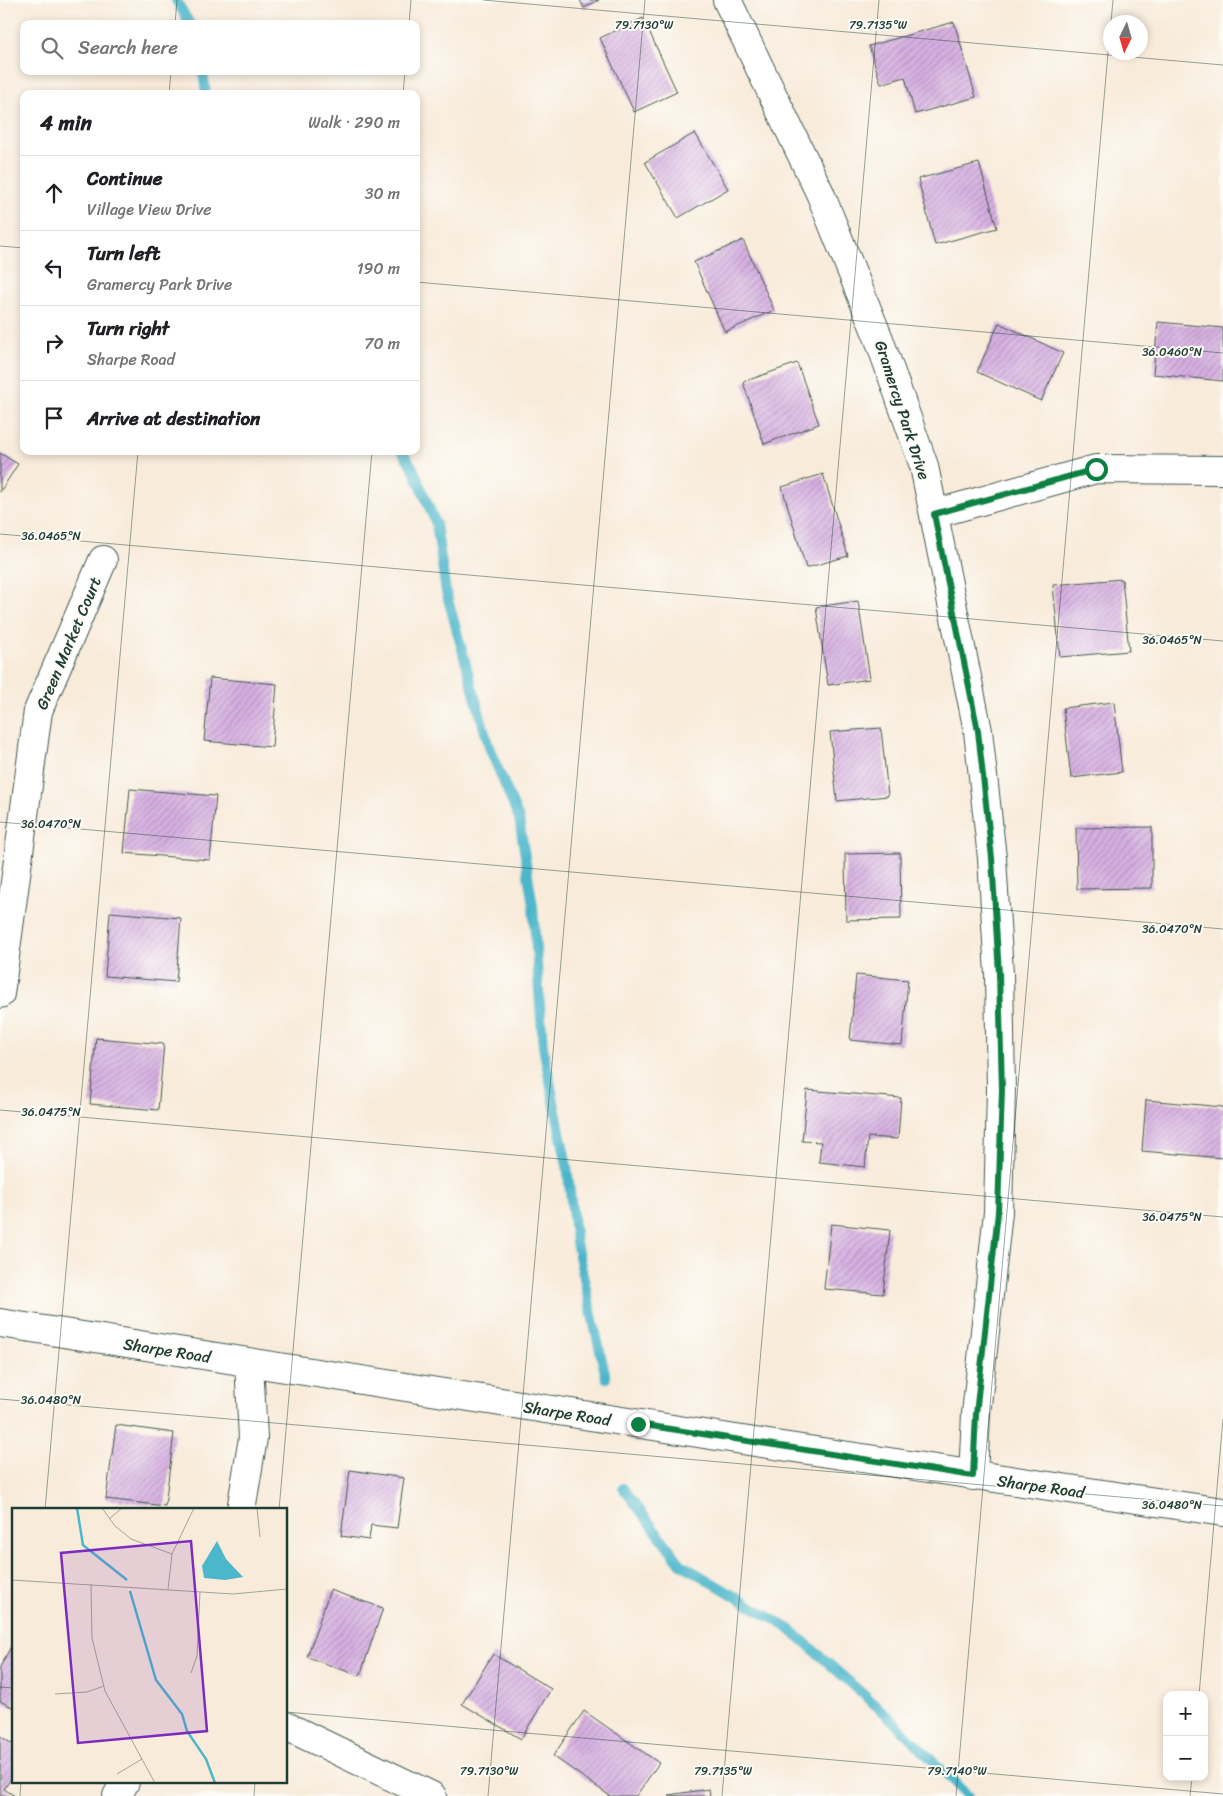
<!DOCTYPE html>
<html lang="en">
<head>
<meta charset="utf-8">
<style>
  body { margin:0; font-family:Sriracha,sans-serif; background:#f6f6f6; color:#202124 }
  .controls { position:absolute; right:15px; bottom:15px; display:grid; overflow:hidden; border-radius:10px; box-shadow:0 2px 8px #0003 }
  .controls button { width:45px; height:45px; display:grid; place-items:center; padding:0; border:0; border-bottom:1px solid #e0e0e0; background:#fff; color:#202124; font:25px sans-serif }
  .compass { position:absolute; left:1103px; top:15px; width:45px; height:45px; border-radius:50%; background:#fff; box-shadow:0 2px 8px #0003; rotate:185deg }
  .stop { position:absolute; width:15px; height:15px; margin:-11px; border:4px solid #0b8043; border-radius:50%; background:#fff }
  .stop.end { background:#0b8043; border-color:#fff; box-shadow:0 1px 5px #0008 }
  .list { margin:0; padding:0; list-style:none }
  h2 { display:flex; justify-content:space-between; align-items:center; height:65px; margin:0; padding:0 20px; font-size:21px }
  h2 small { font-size:16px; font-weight:400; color:#757577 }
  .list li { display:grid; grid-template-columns:32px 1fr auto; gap:15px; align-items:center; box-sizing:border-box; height:75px; padding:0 20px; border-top:1px solid #e0e0e0 }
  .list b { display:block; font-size:19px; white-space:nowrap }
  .list p { margin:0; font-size:16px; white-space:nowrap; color:#757577 }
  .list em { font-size:16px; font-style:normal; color:#757577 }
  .icon { flex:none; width:28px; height:28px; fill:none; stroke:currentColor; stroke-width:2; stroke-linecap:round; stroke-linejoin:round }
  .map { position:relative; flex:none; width:1223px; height:1796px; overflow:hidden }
  .search { position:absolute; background:#fff; box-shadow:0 2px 8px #0003; left:20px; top:20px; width:400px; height:55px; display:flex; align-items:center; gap:12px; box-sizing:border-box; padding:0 18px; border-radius:10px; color:#757577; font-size:19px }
  .panel { position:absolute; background:#fff; box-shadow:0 2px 8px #0003; left:20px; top:90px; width:400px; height:365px; border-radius:10px }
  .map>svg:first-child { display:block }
</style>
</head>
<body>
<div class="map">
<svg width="1223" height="1796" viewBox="0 0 1223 1796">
  <defs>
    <pattern id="building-hatch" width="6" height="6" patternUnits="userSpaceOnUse" patternTransform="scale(1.25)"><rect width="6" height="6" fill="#d7b0e2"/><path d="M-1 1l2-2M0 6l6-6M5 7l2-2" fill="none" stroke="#ae90b8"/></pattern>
  </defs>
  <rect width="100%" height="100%" fill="#fdfcf7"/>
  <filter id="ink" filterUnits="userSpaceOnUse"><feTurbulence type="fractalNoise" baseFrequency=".02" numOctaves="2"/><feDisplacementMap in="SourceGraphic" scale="10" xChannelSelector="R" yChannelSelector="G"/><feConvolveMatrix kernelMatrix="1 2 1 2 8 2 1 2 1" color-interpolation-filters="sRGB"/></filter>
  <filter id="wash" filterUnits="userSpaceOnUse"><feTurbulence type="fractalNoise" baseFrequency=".0096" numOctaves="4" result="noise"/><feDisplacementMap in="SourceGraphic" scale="20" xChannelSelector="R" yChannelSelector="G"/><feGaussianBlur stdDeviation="1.12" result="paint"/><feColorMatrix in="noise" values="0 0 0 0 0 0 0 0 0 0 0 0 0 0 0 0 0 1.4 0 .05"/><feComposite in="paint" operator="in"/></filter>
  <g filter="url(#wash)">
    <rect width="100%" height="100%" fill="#f8ebda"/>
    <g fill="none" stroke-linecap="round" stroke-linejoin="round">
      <!-- stream -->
      <g stroke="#4cb6ca" stroke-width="10">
        <path d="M176,0L190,24"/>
        <path d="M203,71L206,94"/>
        <path d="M402,451L413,468L436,524L446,592L489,747L519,819L533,906L543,1047L567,1166L576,1243L606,1378"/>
        <path d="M623,1488L681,1564L790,1629L892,1720L968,1796"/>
      </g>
    </g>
    <g id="blocks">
      <!-- building -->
      <g fill="url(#building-hatch)">
        <path d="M580,0H599L584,8Z"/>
        <path d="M643,18L677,92L634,112L600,38Z"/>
        <path d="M954,22L976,97L915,114L905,77L881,84L869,46Z"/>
        <path d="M695,133L728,189L678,218L645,162Z"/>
        <path d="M979,163L997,228L935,245L918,179Z"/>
        <path d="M743,240L774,310L725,332L694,262Z"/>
        <path d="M1158,322L1223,328V381L1153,374Z"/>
        <path d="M999,323L1063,353L1041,401L977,372Z"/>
        <path d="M797,363L819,424L764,444L743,382Z"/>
        <path d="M0,453L18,464L0,492Z"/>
        <path d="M823,474L848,556L806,568L782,487Z"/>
        <path d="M1122,579L1129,651L1060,657L1053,585Z"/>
        <path d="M858,601L870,679L828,685L816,607Z"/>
        <path d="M210,678L277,684L272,747L204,741Z"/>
        <path d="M1114,702L1122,772L1071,778L1063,708Z"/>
        <path d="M881,728L888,796L837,801L830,732Z"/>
        <path d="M130,789L216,796L210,860L124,853Z"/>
        <path d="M1152,827V888L1077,889L1076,828Z"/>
        <path d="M900,853L901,919L846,920L845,854Z"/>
        <path d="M110,912L181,918L176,982L105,976Z"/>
        <path d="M856,975L908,980L902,1045L850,1040Z"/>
        <path d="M96,1038L164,1044L158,1110L90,1104Z"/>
        <path d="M807,1090L901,1098L898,1139L868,1137L865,1167L819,1162L821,1142L802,1141Z"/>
        <path d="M1146,1100L1223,1107V1158L1142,1151Z"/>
        <path d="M831,1224L890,1230L883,1294L824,1289Z"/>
        <path d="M116,1425L174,1433L165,1506L106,1499Z"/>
        <path d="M350,1470L404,1478L397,1528L371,1525L369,1540L341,1536Z"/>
        <path d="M330,1590L383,1608L360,1676L307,1657Z"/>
        <path d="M14,1641V1708L0,1701V1667Z"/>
        <path d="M493,1654L551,1689L521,1739L462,1704Z"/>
        <path d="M584,1711L659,1763L636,1796H610L553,1756Z"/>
        <path d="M0,1736L14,1745V1774L4,1789L15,1796H0Z"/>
        <path d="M709,1789L710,1796H670L669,1795Z"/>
      </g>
    </g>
  </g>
  <g filter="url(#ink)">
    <use href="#blocks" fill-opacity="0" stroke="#40574d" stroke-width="1"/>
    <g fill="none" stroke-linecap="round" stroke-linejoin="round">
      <defs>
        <g id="street">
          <path d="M727,0L820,193L879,339L924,466L978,731L992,858L999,974L1001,1090L998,1212L976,1414L973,1476"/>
          <path d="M934,514L1096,469L1223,470"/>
          <path d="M0,994L38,711L103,560"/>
          <path d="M241,1510L253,1438L249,1363"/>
          <path d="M286,1726L432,1796"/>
          <path d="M117,1796L125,1782"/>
        </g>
        <path id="secondary" d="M0,1323L755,1442L1223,1512"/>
      </defs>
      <!-- street casing -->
      <use href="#street" stroke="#40574d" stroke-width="30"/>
      <!-- secondary casing -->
      <use href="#secondary" stroke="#40574d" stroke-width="30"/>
      <!-- street -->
      <use href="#street" stroke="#fff" stroke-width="28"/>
      <!-- secondary -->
      <use href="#secondary" stroke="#fff" stroke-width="28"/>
    </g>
  </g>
  <g fill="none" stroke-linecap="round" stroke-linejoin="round" filter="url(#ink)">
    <!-- route -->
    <path stroke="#0b8043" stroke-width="6" d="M638,1424L973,1476L976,1414L998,1212L1002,1090L999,974L992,858L978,731L934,514L1096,469"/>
  </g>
  <!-- ticks -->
  <path fill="none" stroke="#1f3d34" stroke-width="1" stroke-opacity="0.45" d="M483,0L1223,65M1111,22L1113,0M175,24L177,0M409,24L411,0M169,94L171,71M403,94L405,71M0,246L24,248M416,282L1223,353M0,534L1223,641M0,822L1223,929M0,1110L1223,1217M0,1399L1223,1506M45,1510L138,451M279,1510L372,451M0,1687L14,1688M1199,1695L1223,1419M286,1712L1223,1794M20,1796L21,1782M254,1796L255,1782M488,1796L645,0M722,1796L879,0M956,1796L1110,30M1190,1796L1192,1777"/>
  <g text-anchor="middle" stroke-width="4" stroke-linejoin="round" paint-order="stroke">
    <!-- street labels -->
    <g font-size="16" fill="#1f3d34" stroke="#fdfcf7">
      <text transform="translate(903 410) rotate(72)" y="6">Gramercy Park Drive</text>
      <text transform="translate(68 643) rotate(-67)" y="6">Green Market Court</text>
      <text transform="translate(167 1350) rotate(9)" y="6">Sharpe Road</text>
      <text transform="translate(567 1413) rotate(9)" y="6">Sharpe Road</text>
      <text transform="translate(1041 1486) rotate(8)" y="6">Sharpe Road</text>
    </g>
  </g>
  <!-- overview -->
  <g transform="translate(12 1508)">
    <rect width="275" height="275" fill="#f8ebda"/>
    <path d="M205,33L214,51L231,69L213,72L192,70L190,58Z" fill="#4cb6ca"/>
    <path fill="none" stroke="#4cb6ca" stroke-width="2.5" d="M65,0L71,37L115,72M118,83L144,172L170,206L175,223L194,251L203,275"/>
    <path fill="none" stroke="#a1a598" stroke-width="1" d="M90,0L103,18L119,31L160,46M245,0L248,29M97,11L110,0M0,72L221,86L275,81M79,76L80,130L93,183L143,275M156,81L160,46L182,0M179,165L185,148L188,84M43,186L75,184L92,178M105,266L130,251"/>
    <path fill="#7b2cbf" fill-opacity="0.15" stroke="#7b2cbf" stroke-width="2.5" d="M179,33L195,223L66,235L49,45Z"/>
    <rect width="275" height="275" fill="none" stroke="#1f3d34" stroke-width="2.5"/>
  </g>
  <g font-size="12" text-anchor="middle" fill="#1f3d34" stroke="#fdfcf7" stroke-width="4" stroke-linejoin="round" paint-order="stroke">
    <text x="644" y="29">79.7130°W</text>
    <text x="878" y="29">79.7135°W</text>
    <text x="1172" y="356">36.0460°N</text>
    <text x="51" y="540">36.0465°N</text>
    <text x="1172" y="644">36.0465°N</text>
    <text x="51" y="828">36.0470°N</text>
    <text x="1172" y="933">36.0470°N</text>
    <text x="51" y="1116">36.0475°N</text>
    <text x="1172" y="1221">36.0475°N</text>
    <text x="51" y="1404">36.0480°N</text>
    <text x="1172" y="1509">36.0480°N</text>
    <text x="489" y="1775">79.7130°W</text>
    <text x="723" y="1775">79.7135°W</text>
    <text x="957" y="1775">79.7140°W</text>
  </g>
</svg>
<div class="controls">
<button>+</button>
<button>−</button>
</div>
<svg class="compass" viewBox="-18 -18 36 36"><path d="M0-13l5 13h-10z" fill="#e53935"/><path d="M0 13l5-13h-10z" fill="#757577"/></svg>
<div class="stop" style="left:1096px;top:469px"></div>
<div class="stop end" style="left:638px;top:1424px"></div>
<div class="search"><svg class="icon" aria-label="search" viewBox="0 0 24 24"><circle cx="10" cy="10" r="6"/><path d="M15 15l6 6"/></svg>Search here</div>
<section class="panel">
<h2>4 min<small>Walk · 290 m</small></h2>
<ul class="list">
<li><svg class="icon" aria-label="ahead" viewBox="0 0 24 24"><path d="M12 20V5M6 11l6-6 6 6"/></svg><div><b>Continue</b><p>Village View Drive</p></div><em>30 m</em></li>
<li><svg class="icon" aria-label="left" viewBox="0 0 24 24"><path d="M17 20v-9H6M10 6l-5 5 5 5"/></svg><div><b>Turn left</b><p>Gramercy Park Drive</p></div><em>190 m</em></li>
<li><svg class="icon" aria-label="right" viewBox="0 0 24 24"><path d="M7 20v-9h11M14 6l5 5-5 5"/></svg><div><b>Turn right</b><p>Sharpe Road</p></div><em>70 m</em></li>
<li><svg class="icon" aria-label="arrive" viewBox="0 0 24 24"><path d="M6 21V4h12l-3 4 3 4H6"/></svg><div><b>Arrive at destination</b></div></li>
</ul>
</section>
</div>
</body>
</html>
